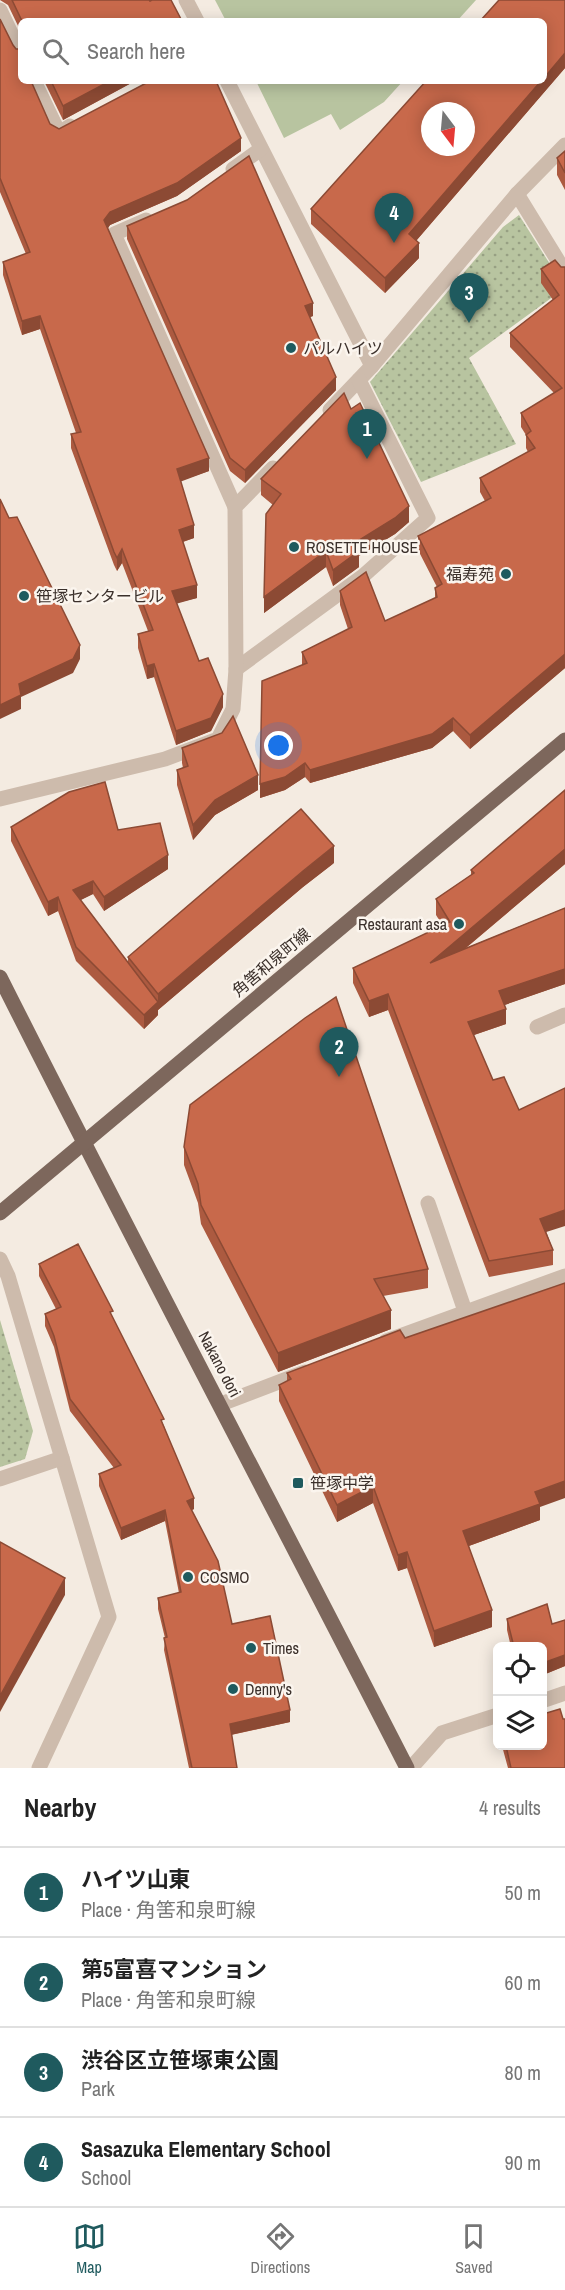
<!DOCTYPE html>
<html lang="en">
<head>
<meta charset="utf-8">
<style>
  body { margin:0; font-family:"Archivo Narrow","Noto Sans JP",sans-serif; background:#f6f6f6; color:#222 }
  .controls { position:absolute; right:18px; bottom:18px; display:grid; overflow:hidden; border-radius:9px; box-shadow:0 3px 15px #0003 }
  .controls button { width:54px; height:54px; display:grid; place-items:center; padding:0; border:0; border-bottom:2px solid #e0e0e0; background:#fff; color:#222; font:30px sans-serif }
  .compass { position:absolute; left:421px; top:102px; width:54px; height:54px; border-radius:50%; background:#fff; box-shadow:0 3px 15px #0003; rotate:164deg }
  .you { position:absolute; left:279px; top:746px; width:21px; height:21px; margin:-15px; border:4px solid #fff; border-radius:50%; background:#1a73e8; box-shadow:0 0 0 9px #1a73e833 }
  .badge { display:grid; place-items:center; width:39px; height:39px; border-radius:50%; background:#1f5a5e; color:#fff; font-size:20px; font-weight:700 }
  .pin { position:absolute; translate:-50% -50px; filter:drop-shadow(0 2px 3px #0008) }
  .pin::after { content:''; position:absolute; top:32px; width:21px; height:18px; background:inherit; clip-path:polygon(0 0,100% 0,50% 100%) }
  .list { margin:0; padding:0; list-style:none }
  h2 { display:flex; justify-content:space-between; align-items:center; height:78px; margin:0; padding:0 24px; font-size:26px }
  h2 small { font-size:20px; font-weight:400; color:#767676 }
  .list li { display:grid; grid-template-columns:39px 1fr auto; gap:18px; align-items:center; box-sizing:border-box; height:90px; padding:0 24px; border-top:2px solid #e0e0e0 }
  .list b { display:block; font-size:22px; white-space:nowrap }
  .list p { margin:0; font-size:20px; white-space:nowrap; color:#767676 }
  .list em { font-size:20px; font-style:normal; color:#767676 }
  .icon { flex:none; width:33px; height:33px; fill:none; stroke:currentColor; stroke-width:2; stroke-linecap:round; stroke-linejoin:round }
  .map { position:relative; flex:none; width:565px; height:1768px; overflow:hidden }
  .search { position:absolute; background:#fff; box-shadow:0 3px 15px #0003; left:18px; right:18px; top:18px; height:66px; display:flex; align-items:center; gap:15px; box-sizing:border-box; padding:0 21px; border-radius:9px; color:#767676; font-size:22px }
  .sheet { height:438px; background:#fff }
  nav { display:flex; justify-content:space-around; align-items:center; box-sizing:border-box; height:84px; border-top:2px solid #e0e0e0; background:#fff; font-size:16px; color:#767676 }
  nav a { display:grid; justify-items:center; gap:3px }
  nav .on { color:#1f5a5e }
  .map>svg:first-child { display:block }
</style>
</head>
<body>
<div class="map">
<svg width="565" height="1768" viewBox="0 0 565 1768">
  <defs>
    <pattern id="park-dots" width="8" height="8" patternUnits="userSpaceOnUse" patternTransform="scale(1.5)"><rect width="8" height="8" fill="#b8c4a0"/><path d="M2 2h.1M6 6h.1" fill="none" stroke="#97a083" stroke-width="1.8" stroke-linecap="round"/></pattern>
  </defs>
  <rect width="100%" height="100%" fill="#f4ebe1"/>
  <!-- grass -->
  <g fill="#b8c4a0">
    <path d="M215,0H476L457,21H226Z"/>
    <path d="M256,81H403L384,102L340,130L331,114L284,138Z"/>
  </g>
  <!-- park -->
  <g fill="url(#park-dots)">
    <path d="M519,215L565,288L469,358L516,444L421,482L370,382L503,227Z"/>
    <path d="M0,1320L33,1431L25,1459L0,1467Z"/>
  </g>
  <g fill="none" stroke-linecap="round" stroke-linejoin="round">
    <!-- minor -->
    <g stroke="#cdbbac" stroke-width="15">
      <path d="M186,0L197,21"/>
      <path d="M0,10L21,54"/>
      <path d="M34,81L59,133L70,126"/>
      <path d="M227,81L372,366"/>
      <path d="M233,169L261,149"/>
      <path d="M517,194L565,272"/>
      <path d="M146,220L114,234L235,507"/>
      <path d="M330,410L372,366L517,194L565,145"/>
      <path d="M236,669L363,576L428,518L359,380"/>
      <path d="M0,799L165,759L218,739L233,709L236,669L235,507L273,468"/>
      <path d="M537,1027L565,1015"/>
      <path d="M428,1203L465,1311"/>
      <path d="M0,1259L8,1276L109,1617L39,1768"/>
      <path d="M386,1341L565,1276"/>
      <path d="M221,1404L305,1372"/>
      <path d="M0,1479L62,1458"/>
      <path d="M542,1701L565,1693"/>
      <path d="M411,1768L442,1733L498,1715"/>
    </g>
    <!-- major -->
    <g stroke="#7d675c" stroke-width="15">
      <path d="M0,977C133,1242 272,1504 407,1768"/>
      <path d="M0,1213L565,740"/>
    </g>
  </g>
  <!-- wall -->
  <g fill="#ac5a40">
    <path d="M0,0H149L182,21H21V32L8,5Z"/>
    <path d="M565,0V68L416,241L419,258L385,293L311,224V209Z"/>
    <path d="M0,19L21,81L50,124L59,129L241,151L177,196L110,225L108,228L209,471L180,481L194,538L183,542L197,598L176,603L199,661L223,707L211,731L176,745L154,677L147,679L138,648V634L148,631L122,563L117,571L114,565L71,448V434L76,433L40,329L22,335L3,275V262L26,254L0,192Z"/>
    <path d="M44,81H135L63,120Z"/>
    <path d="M565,151V190L557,175V158Z"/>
    <path d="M127,226L313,316L310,317L336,390L245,483L230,471L127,239Z"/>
    <path d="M565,267V668L470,749L453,731L432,748L310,783L305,777L285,790L260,798L302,666V652L348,629L340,605V591L385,621L435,598V588L437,587L418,550V536L485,501L480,492V478L528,452L526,448V435L521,427V413L554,393L510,347V333L553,300L541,283V269Z"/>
    <path d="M351,409L409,522L395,534L359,556V567L333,586L326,567L264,613L273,505L261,495V479Z"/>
    <path d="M182,748L258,790L215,815L193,840L177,785V770L183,768L182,763Z"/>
    <path d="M565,790V864L466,948L565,908V984L504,1005L506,1024L474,1035L553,1250V1265L489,1277L388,1010L369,1017L353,983V968L443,926L436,915V899L471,875V870Z"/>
    <path d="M11,827L118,830L168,869L104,911L93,894L80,900L128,962V957L334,863L303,887L158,1010V1015L144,1029L76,961L58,911L48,916L11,841Z"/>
    <path d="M184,1147L428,1269V1288L383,1296L391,1329L278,1372L201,1224L198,1203L184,1165Z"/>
    <path d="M39,1264L113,1318L164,1426L194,1509L192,1510L232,1624L290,1722L231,1735L237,1768H189L164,1650L165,1638L158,1609V1598L179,1593L165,1521L121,1540L99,1486V1474L114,1468L70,1411L54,1347L45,1326V1314L56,1309L39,1276Z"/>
    <path d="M405,1338L540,1507V1520L469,1546L492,1627L434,1647L407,1568L398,1571L373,1503L337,1522L279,1401V1385L287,1381V1373Z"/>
    <path d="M547,1604L552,1624L565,1620V1666L543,1675V1647H511L507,1630V1619Z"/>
    <path d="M563,1719L565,1768H508L502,1746H543Z"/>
  </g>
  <!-- shaded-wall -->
  <g fill="#8c4a34">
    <path d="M565,53V68L409,249V234L541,81H544V78Z"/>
    <path d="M110,81H135L63,120V106Z"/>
    <path d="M241,138V151L177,196L110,225L104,234V220L110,212Z"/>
    <path d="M419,243V258L385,293V278Z"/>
    <path d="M313,303V316L305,319V306Z"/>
    <path d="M40,316V329L22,335V321Z"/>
    <path d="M336,377V390L245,483V470Z"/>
    <path d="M209,458V471L177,483V469Z"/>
    <path d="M409,506V522L395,534L359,556V567L333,586V570L356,542Z"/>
    <path d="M194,525V538L179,543V530Z"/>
    <path d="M122,549V563L117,571V558Z"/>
    <path d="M326,551V567L264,613V597Z"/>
    <path d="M197,585V598L172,605V591Z"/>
    <path d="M80,645V659L73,673L21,697V709L0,719V705L19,684Z"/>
    <path d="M565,654V668L470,749V735Z"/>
    <path d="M154,664V677L147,679V666Z"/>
    <path d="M223,694V707L211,731L176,745V731Z"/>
    <path d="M453,718V731L432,748L310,783V770Z"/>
    <path d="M305,763V777L285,790L260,798V784Z"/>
    <path d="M258,775V790L215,815L193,840V825L215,800Z"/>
    <path d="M334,846V863L303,887L158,1010V1015L144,1029V1015L158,1002V994L303,871Z"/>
    <path d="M565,849V864L430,978V963Z"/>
    <path d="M168,855V869L104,911V897Z"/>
    <path d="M93,881V894L73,904V890Z"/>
    <path d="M58,897V911L48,916V902Z"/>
    <path d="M565,969V984L499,1007V991Z"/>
    <path d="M388,994V1010L369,1017V1001Z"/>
    <path d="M506,1009V1024L468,1037V1022Z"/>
    <path d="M565,1210V1226L540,1234V1219Z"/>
    <path d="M391,1310V1329L278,1372V1353Z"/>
    <path d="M565,1481V1498L540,1507V1520L463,1548V1531L535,1492Z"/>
    <path d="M373,1486V1503L337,1522V1505Z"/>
    <path d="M194,1498V1509L187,1512V1501Z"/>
    <path d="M165,1510V1521L121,1540V1528Z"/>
    <path d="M407,1552V1568L398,1571V1555Z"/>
    <path d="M65,1578V1595L0,1712V1696Z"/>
    <path d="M492,1610V1627L434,1647V1631Z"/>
    <path d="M565,1655V1666L543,1675V1663Z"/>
    <path d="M290,1710V1722L230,1735V1724Z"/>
  </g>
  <!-- building -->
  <g fill="#c8694b" stroke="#8c4a34" stroke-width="1.5" fill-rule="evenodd">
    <path d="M12,0H149L150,1L152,0H171L182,21H22Z"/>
    <path d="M499,0H565V53L544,78V21H480Z"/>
    <path d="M0,19L13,45L16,49H21V81H31L50,124L59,129L150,81H216L241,138L177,183L110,212L104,220L209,458L177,469L194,525L179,530L197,585L172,591L199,661L208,658L223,694L211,718L176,731L154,664L147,666L138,634L153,630L122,549L117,558L114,552L71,434L81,432L40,316L22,321L3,262L30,252L0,178Z"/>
    <path d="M51,81H110L63,106Z"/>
    <path d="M426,81H541L409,234L419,243L385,278L311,209ZM430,111H466V147H430Z"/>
    <path d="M565,151V173L557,158Z"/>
    <path d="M249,156L313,303L305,306L336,377L245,470L230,458L127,226L187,200Z"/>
    <path d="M555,260L561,267H565V654L470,735L453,718L432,734L310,770L305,763L285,777L260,784L262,681L307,663L302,652L352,627L340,591L366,572L385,621L437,597L435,588L442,584L418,536L491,498L480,478L535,448L526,435L531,431L521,413L562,388L510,333L559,295L541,269Z"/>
    <path d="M344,393L351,409L360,403L409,506L395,518L356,542L359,551L333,570L326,551L264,597L266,514L281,494L261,479Z"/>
    <path d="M0,499L9,518L17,517L80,645L73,659L19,684L21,695L0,705Z"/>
    <path d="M233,716L258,775L215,800L193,825L177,770L188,766L182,748L222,733Z"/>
    <path d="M105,782L118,830L160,823L168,855L104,897L93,881L73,890L158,1002L144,1015L76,947L58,897L48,902L11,827L69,792Z"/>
    <path d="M565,790V849L430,963L565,908V969L499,991L506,1009L468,1022L493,1080L504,1077L519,1110L565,1088V1210L540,1219L553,1250L489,1261L388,994L369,1001L353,968L450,922L436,899L474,873L471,870Z"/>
    <path d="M301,809L334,846L303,871L158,994L128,957Z"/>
    <path d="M336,997L428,1269L374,1279L391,1310L278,1353L201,1205L198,1184L184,1147L190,1105L305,1018Z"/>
    <path d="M78,1244L113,1311L110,1312L164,1419L161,1420L194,1498L187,1501L218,1561L232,1624L270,1616L290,1710L230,1724L237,1768H192L164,1638L167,1637L158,1598L181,1592L165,1510L121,1528L99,1474L121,1465L70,1399L54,1336L45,1314L61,1307L39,1264Z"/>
    <path d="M565,1283V1481L535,1492L540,1504L463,1531L492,1610L434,1631L407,1552L398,1555L373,1486L337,1505L279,1385L291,1379L287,1373L400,1330L405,1338Z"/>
    <path d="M0,1542L65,1578L0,1696Z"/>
    <path d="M547,1604L552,1624L565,1620V1655L543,1663V1647H514L507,1619Z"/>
    <path d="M560,1709L563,1719H565V1768H511L506,1746H543V1714Z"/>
  </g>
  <!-- markers -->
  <g fill="#1f5a5e" stroke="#fbf5ee" stroke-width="2">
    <circle cx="291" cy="348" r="6"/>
    <circle cx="294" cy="547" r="6"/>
    <circle cx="506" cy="574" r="6"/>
    <circle cx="24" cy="596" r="6"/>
    <circle cx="459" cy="924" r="6"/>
    <rect x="292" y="1477" width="12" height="12" rx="3"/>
    <circle cx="188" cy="1577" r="6"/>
    <circle cx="251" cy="1648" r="6"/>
    <circle cx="233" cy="1689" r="6"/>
  </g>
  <g text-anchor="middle" stroke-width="5" stroke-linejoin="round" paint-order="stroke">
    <!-- poi labels -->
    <g font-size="16" fill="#3b302b" stroke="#fbf5ee" text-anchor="start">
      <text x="303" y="354">パルハイツ</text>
      <text x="306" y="553">ROSETTE HOUSE</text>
      <text x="494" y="580" text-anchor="end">福寿苑</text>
      <text x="36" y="602">笹塚センタービル</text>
      <text x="447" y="930" text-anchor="end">Restaurant asa</text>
      <text x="310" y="1489">笹塚中学</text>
      <text x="200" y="1583">COSMO</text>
      <text x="263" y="1654">Times</text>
      <text x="245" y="1695">Denny's</text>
    </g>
    <!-- street labels -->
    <g font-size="16" fill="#3b302b" stroke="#fbf5ee">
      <text transform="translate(271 962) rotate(-40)" y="6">角筈和泉町線</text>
      <text transform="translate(220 1364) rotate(62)" y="6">Nakano dori</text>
    </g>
  </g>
</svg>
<div class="controls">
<button><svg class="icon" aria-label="locate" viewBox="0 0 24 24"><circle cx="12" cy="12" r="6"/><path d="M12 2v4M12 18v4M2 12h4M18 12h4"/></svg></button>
<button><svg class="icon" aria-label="layers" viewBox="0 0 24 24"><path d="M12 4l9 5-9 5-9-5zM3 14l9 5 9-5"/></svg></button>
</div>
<svg class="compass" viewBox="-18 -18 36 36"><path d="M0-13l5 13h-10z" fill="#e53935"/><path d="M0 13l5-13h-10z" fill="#767676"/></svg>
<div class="you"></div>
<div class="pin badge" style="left:367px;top:459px">1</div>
<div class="pin badge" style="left:339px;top:1077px">2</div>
<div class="pin badge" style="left:469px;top:323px">3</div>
<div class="pin badge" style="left:394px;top:243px">4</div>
<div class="search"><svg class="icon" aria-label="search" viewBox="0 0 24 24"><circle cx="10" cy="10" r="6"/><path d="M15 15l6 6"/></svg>Search here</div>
</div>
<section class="sheet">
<h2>Nearby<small>4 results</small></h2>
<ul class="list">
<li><span class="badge">1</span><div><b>ハイツ山東</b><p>Place · 角筈和泉町線</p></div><em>50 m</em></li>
<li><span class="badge">2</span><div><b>第5富喜マンション</b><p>Place · 角筈和泉町線</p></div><em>60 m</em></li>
<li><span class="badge">3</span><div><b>渋谷区立笹塚東公園</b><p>Park</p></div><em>80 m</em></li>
<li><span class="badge">4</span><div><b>Sasazuka Elementary School</b><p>School</p></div><em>90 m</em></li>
</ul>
</section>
<nav>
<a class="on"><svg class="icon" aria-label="map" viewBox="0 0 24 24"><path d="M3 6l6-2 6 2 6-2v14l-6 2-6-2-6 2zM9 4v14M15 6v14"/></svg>Map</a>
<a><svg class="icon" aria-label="directions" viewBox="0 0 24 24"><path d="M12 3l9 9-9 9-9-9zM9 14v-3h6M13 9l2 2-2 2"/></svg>Directions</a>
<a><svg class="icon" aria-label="saved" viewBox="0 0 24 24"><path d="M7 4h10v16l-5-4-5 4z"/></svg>Saved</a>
</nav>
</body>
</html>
